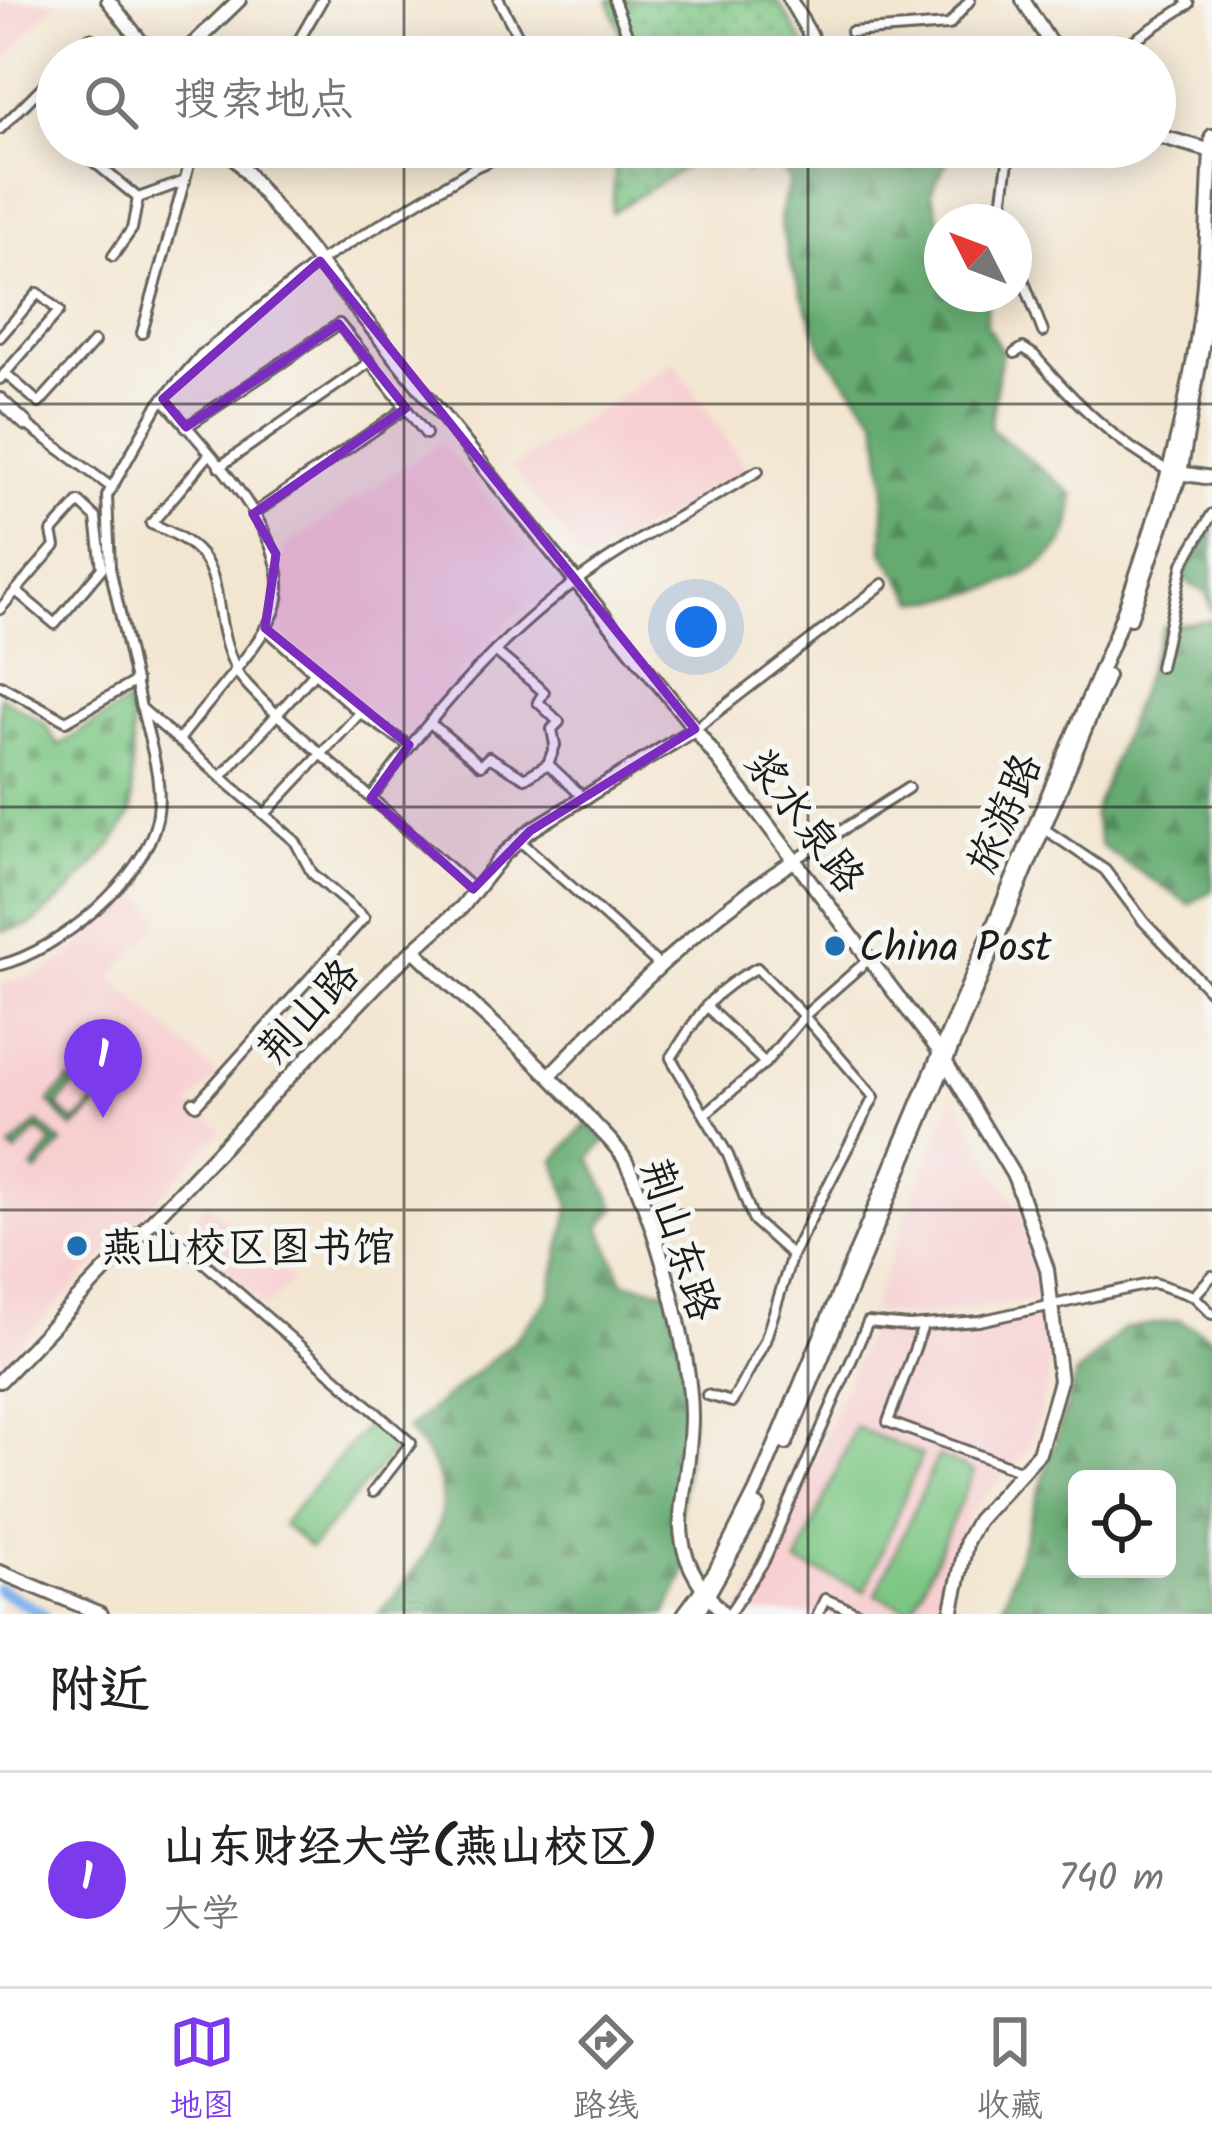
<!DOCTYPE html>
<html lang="zh">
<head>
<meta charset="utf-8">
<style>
  body { margin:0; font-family:Kalam,"LXGW WenKai TC",sans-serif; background:#f2f2f2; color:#222 }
  .controls { position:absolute; right:36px; bottom:36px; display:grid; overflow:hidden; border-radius:18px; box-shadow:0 6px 30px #0003 }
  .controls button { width:108px; height:108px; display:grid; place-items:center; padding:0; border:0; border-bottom:3px solid #e0e0e0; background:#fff; color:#222; font:60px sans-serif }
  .compass { position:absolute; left:924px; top:204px; width:108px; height:108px; border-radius:50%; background:#fff; box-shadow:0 6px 30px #0003; rotate:312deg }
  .you { position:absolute; left:696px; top:627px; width:42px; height:42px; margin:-30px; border:9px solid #fff; border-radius:50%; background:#1a73e8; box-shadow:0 0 0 18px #1a73e833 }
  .badge { display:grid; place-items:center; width:78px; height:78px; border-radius:50%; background:#7c3aed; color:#fff; font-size:39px; font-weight:700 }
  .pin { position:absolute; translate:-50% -99px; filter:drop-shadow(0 3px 6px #0008) }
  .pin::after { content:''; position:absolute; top:63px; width:42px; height:36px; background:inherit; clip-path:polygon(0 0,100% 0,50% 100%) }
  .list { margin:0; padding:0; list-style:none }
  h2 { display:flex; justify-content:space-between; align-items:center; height:156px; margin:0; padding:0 48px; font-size:51px }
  h2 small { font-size:39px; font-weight:400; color:#767676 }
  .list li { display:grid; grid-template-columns:78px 1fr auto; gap:36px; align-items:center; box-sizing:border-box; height:216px; padding:0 48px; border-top:3px solid #e0e0e0 }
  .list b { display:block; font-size:45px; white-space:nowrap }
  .list p { margin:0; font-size:39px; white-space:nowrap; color:#767676 }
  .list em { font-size:39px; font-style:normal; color:#767676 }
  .icon { flex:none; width:66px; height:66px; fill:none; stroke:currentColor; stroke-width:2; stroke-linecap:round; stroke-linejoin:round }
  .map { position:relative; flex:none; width:1212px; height:1614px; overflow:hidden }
  .search { position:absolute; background:#fff; box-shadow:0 6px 30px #0003; left:36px; right:36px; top:36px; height:132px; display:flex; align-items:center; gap:30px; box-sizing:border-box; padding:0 42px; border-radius:66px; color:#767676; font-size:45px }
  .sheet { height:372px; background:#fff }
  nav { display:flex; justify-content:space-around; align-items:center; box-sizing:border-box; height:168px; border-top:3px solid #e0e0e0; background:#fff; font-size:33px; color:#767676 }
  nav a { display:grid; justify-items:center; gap:6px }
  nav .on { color:#7c3aed }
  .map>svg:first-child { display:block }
</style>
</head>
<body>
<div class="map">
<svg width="1212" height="1614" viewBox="0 0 1212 1614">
  <defs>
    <pattern id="grass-dots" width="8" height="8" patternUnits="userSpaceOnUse" patternTransform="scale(3)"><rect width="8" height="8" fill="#7cc683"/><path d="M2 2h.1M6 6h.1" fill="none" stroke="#65a06a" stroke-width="1.8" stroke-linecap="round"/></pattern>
    <pattern id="forest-firs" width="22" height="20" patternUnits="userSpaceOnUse" patternTransform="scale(3)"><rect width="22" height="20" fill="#65ab71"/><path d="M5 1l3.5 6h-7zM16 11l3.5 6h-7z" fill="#528a5c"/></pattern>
    <pattern id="cemetery-stones" width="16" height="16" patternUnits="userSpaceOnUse" patternTransform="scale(3)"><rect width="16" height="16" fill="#7cc683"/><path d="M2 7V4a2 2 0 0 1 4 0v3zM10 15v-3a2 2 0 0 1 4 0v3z" fill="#65a06a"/></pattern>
  </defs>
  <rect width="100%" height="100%" fill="#f6f6f2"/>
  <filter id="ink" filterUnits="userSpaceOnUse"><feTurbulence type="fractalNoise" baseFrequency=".00833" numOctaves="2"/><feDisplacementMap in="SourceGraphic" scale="24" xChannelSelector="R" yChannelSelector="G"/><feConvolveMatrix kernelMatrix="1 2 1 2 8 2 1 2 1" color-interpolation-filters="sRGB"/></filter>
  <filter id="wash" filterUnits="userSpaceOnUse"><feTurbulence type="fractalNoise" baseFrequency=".004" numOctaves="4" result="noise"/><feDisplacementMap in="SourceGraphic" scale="48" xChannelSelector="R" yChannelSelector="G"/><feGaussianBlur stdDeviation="2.7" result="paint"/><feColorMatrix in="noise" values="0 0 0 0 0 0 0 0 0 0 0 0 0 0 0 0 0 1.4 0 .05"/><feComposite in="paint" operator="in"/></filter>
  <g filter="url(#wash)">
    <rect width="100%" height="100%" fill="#f3e6d1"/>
    <!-- built -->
    <g fill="#f7cfd1">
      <path d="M0,0H57L0,65Z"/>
      <path d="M674,361L747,470L586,563L512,468Z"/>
      <path d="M441,442L560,585L508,619L409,737L363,708L276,629L284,547Z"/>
      <path d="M133,888L162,920L111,977L217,1075L190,1105L222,1130L0,1365V983L40,974L77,948Z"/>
      <path d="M953,1096L1021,1214L1040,1299L908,1317L870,1311Z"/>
      <path d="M207,1203L292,1280L266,1308L183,1230Z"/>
      <path d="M1046,1315L1048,1384L1028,1449L969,1513L942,1589V1614H738L773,1559L870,1327L917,1332Z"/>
    </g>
    <!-- grass -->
    <g fill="url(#grass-dots)" stroke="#4c7150" stroke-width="3">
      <path d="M609,0H777L812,57H629Z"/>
      <path d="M617,147H761L740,155L716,148L612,212Z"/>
    </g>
    <!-- forest -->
    <g fill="url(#forest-firs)" stroke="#406446" stroke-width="3" fill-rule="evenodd">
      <path d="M750,147H955L931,191L942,228V294H988L986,324L1002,351L990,428L1074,495C1072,506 1072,522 1068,533C1047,581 961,600 916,601L883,551L885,481L877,419L823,352L790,263L779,217L790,180L775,164L745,171L740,155Z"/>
      <path d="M1212,528V613L1206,593L1181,579Z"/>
      <path d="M1212,620V891L1189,904L1101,846L1093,815L1164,626Z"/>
      <path d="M69,1080L75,1085L57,1106L76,1123L94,1103L97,1106L73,1129L49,1102Z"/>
      <path d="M38,1122L62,1143L37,1173L32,1169L53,1143L37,1130L16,1153L10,1148Z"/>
      <path d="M587,1123L605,1141L590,1158L616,1209L600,1227L624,1283L669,1290L691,1416L679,1519L687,1569L666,1614H379C433,1550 474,1502 407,1429L512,1343L549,1297L570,1206L555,1160Z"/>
      <path d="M1179,1320L1212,1337V1614H1000L1076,1375L1123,1329ZM1077,1479H1167V1569H1077Z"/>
    </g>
    <!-- cemetery -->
    <path fill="url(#cemetery-stones)" stroke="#4c7150" stroke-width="3" d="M0,696L45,724L58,746L128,702L132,714V812L112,845L69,892L31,925L2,931Z"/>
    <!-- garden -->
    <g fill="#7cc683" stroke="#4c7150" stroke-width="3">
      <path d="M370,1421L398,1445L311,1548L282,1524Z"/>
      <path d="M855,1427L922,1455L865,1591L797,1563Z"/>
      <path d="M938,1456L974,1472L912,1611L876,1595Z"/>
    </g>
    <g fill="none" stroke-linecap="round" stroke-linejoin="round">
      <!-- river -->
      <path stroke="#80b4ed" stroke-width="12" d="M0,1590L43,1614"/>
    </g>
  </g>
  <g filter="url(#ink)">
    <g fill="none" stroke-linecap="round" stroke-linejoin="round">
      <defs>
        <g id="street">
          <path d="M499,0L529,57"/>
          <path d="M614,0L636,57"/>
          <path d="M851,32L949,25L970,0"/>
          <path d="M71,57L90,38L108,57"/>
          <path d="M126,57L140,42"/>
          <path d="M300,57L299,40L322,0"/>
          <path d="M1108,57L1189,4L1186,0"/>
          <path d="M0,129L57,72"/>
          <path d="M377,147H395"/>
          <path d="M466,147L477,166"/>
          <path d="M81,151L138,198L185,181"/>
          <path d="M1007,222L1003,198L1010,147"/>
          <path d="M1014,255L1043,332"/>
          <path d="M113,256L132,229L138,198"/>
          <path d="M142,333L194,147"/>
          <path d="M0,337L38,293L59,311L0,379"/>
          <path d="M1015,353L1023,348L1034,355C1073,400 1115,443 1169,471"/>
          <path d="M5,373L39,403L94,342"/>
          <path d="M163,399C204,449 311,551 270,621C251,656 205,705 179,740"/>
          <path d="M26,424L111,487"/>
          <path d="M186,427L339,324L370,362"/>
          <path d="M209,455L151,524C241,556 202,603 237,671C249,695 346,774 371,798"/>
          <path d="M219,467L370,362L426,434"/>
          <path d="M253,514L406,408"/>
          <path d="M0,609L55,546L52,532L79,502L96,518L102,568L55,624L16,591"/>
          <path d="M265,628L360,713L410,746"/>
          <path d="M495,651L544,692L538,702L559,722L552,729L555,745L548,764L583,797"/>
          <path d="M1160,667L1183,564L1212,514"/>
          <path d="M0,685L66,721L136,681"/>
          <path d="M430,723L481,765L489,757L525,778L548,764"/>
          <path d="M695,729L883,584"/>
          <path d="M221,777L315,672"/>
          <path d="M265,814L360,713"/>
          <path d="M1043,828L1105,870L1144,922L1212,993"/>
          <path d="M520,841L657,963"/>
          <path d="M795,860L908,788"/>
          <path d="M473,889L371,798C433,712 509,625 598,566C649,531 705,503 758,471"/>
          <path d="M0,965C58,951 144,880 157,819C164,782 150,744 142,709"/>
          <path d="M706,1006L765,1063L804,1016L757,968C709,992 700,1014 671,1058L728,1155L754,1221L792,1255"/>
          <path d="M193,1102L196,1105L364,918L312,873L295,841L141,708L110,568L107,496L158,405L201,355L320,261L477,166L523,147"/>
          <path d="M705,1114L765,1063"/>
          <path d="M155,1220L411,1443L373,1492"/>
          <path d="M1194,1296L1212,1276"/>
          <path d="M923,1326L888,1422L1022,1471"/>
          <path d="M707,1395L732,1402L765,1341L792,1255L874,1097L804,1016L869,959"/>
          <path d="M729,1614L764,1561L868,1322L909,1326L979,1321L1154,1283L1194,1296L1212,1314"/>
          <path d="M818,1614L825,1599L860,1614"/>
        </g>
        <g id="secondary">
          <path d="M108,0L153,57"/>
          <path d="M790,0L823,57"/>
          <path d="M1023,0L1059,57"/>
          <path d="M180,57L239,0"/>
          <path d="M1155,135L1212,151"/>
          <path d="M226,147L695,729L939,1051L1015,1178L1047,1269L1060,1381L1039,1453L978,1520L967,1540L951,1614"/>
          <path d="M0,400L26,424"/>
          <path d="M1172,472L1212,478"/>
          <path d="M417,953C474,1008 536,1058 589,1118C600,1131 617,1145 625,1160C655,1221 691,1349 691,1417C690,1506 654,1539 724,1614"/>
          <path d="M550,1075C628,994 701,921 795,860"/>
          <path d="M0,1381L389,972L462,907L503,855L530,831L695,729"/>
          <path d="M0,1572L101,1614"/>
        </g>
        <g id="primary">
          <path d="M1130,618L1180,474L1212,290"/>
          <path d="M786,1443L1107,676"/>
          <path d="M684,1614L715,1572L756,1491L1115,636C1155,528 1188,419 1202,304C1208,248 1208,192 1212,136"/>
          <path d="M697,1614L758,1506"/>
        </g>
      </defs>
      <!-- street casing -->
      <use href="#street" stroke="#67635b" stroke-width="14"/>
      <!-- secondary casing -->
      <use href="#secondary" stroke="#67635b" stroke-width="18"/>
      <!-- primary casing -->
      <use href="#primary" stroke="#67635b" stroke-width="18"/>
      <!-- street -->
      <use href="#street" stroke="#fff" stroke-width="8"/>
      <!-- secondary -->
      <use href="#secondary" stroke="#fff" stroke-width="12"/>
      <!-- primary -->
      <use href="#primary" stroke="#fff" stroke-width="12"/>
    </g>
  </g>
  <!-- marked area -->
  <path fill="#7b2cbf" fill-opacity="0.2" stroke="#7b2cbf" stroke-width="9" stroke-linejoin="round" d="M320,261L695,729L530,831L473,889L371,798L409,745L265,628L276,554L253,514L406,408L339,324L186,427L163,399Z"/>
  <!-- grid -->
  <path fill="none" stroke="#1c1c1c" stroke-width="3" stroke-opacity="0.55" d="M404,0V57M808,0V57M404,147V1614M808,147V1614M0,404H1212M0,807H1212M0,1210H1212"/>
  <!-- markers -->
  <g fill="#1f6fb2" stroke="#f6f6f2" stroke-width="4.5">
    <circle cx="835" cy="946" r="12"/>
    <circle cx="77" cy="1246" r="12"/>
  </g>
  <g text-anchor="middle" stroke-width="10" stroke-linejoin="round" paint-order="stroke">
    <!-- street labels -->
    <g font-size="42" fill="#1c1c1c" stroke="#f6f6f2">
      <text transform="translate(1003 813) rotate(-67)" y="15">旅游路</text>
      <text transform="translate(806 820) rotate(53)" y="15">浆水泉路</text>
      <text transform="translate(307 1011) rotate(-47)" y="15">荆山路</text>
      <text transform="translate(681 1239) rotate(72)" y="15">荆山东路</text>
    </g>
    <!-- poi labels -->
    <g font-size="42" fill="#1c1c1c" stroke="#f6f6f2" text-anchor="start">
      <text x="859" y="961">China Post</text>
      <text x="101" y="1261">燕山校区图书馆</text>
    </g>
  </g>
</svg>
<div class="controls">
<button><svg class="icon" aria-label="locate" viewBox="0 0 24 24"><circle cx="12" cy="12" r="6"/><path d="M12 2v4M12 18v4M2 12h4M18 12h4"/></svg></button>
</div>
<svg class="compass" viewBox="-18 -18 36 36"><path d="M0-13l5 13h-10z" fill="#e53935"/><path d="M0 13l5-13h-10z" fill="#767676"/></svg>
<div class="you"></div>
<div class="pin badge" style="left:103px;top:1118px">1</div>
<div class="search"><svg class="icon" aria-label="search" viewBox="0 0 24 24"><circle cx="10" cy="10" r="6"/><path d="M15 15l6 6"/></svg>搜索地点</div>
</div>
<section class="sheet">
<h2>附近<small></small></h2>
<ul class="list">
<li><span class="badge">1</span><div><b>山东财经大学(燕山校区)</b><p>大学</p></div><em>740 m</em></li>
</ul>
</section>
<nav>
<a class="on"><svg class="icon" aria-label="map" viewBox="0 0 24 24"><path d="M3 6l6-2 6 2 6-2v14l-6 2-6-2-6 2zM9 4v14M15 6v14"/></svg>地图</a>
<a><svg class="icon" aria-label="directions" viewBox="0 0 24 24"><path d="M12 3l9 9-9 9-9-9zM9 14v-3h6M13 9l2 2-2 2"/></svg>路线</a>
<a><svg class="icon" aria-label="saved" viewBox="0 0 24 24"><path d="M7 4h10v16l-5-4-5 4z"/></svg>收藏</a>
</nav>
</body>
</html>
